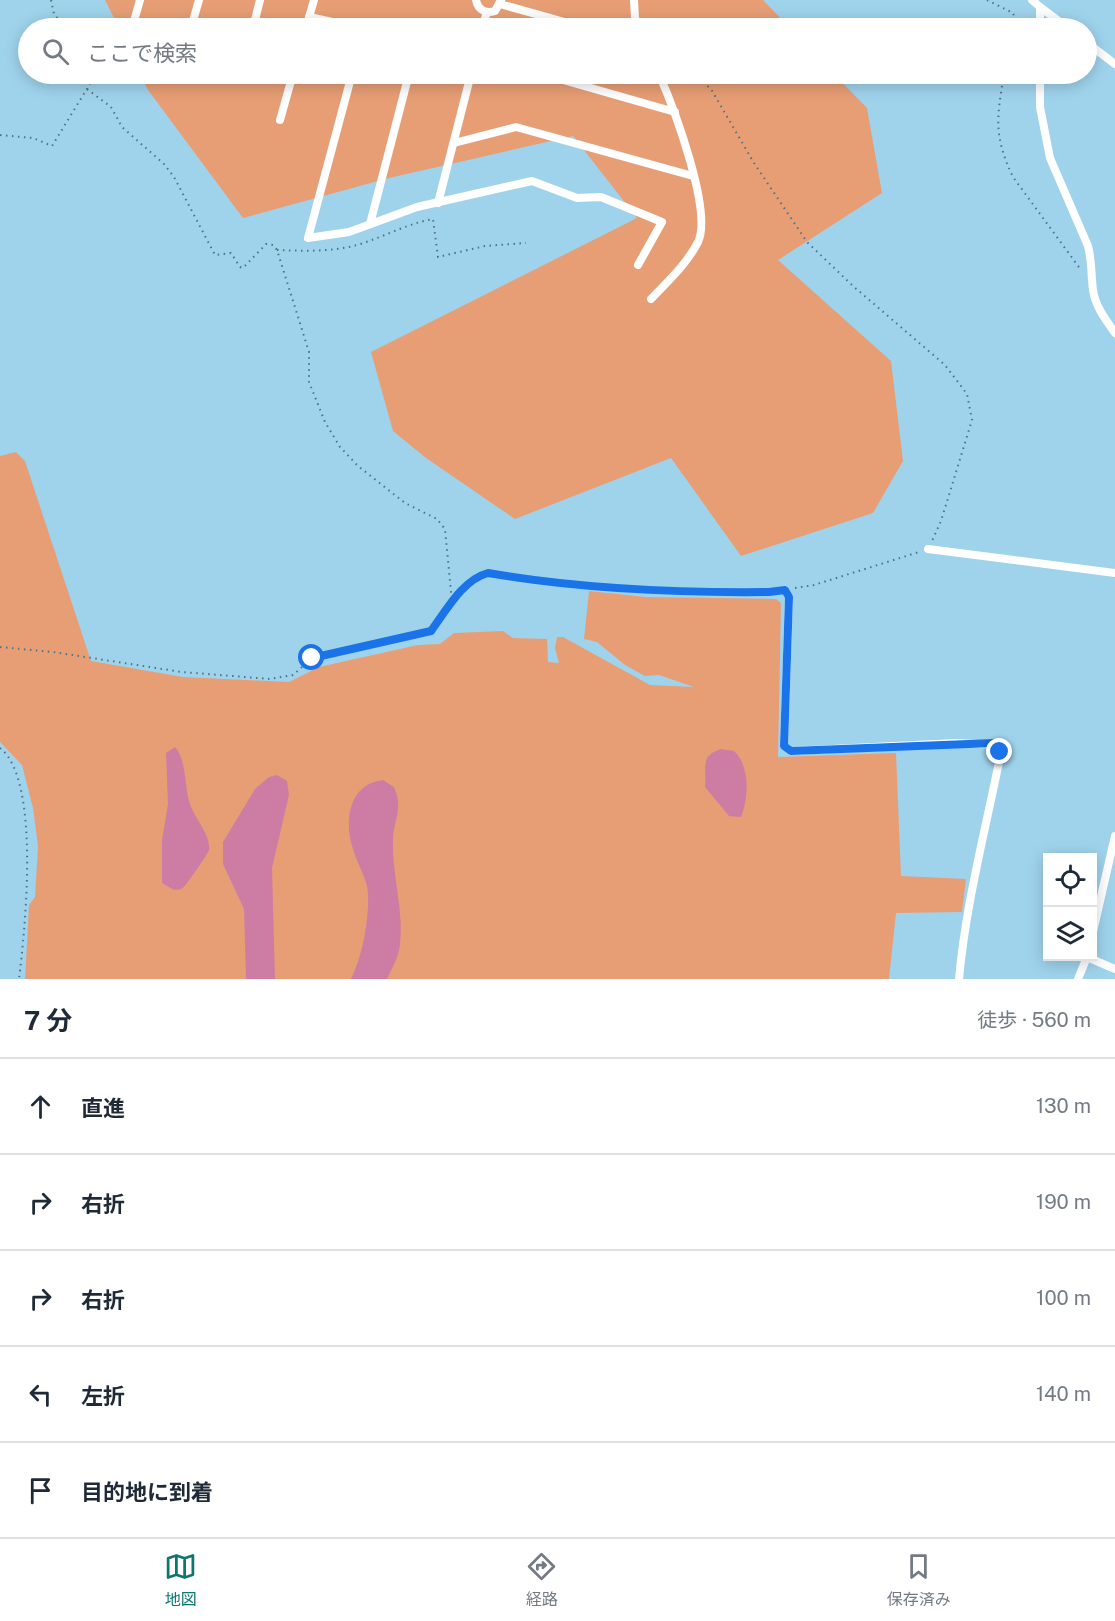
<!DOCTYPE html>
<html lang="ja">
<head>
<meta charset="utf-8">
<style>
  body { margin:0; font-family:"Public Sans","Noto Sans JP",sans-serif; background:#f2f2f3; color:#1f2937 }
  .controls { position:absolute; right:18px; bottom:18px; display:grid; overflow:hidden; border-radius:0px; box-shadow:0 3px 15px #0003 }
  .controls button { width:54px; height:54px; display:grid; place-items:center; padding:0; border:0; border-bottom:2px solid #e0e1e3; background:#fff; color:#1f2937; font:30px sans-serif }
  .stop { position:absolute; width:18px; height:18px; margin:-14px; border:4px solid #1a73e8; border-radius:50%; background:#fff }
  .stop.end { background:#1a73e8; border-color:#fff; box-shadow:0 2px 6px #0008 }
  .list { margin:0; padding:0; list-style:none }
  h2 { display:flex; justify-content:space-between; align-items:center; height:78px; margin:0; padding:0 24px; font-size:26px }
  h2 small { font-size:20px; font-weight:400; color:#747a83 }
  .list li { display:grid; grid-template-columns:39px 1fr auto; gap:18px; align-items:center; box-sizing:border-box; height:96px; padding:0 24px; border-top:2px solid #e0e1e3 }
  .list b { display:block; font-size:22px; white-space:nowrap }
  .list em { font-size:20px; font-style:normal; color:#747a83 }
  .icon { flex:none; width:33px; height:33px; fill:none; stroke:currentColor; stroke-width:2; stroke-linecap:round; stroke-linejoin:round }
  .map { position:relative; flex:none; width:1115px; height:979px; overflow:hidden }
  .search { position:absolute; background:#fff; box-shadow:0 3px 15px #0003; left:18px; right:18px; top:18px; height:66px; display:flex; align-items:center; gap:15px; box-sizing:border-box; padding:0 21px; border-radius:33px; color:#747a83; font-size:22px }
  .sheet { height:558px; background:#fff }
  nav { display:flex; justify-content:space-around; align-items:center; box-sizing:border-box; height:84px; border-top:2px solid #e0e1e3; background:#fff; font-size:16px; color:#747a83 }
  nav a { display:grid; justify-items:center; gap:3px }
  nav .on { color:#0f766e }
  .map>svg:first-child { display:block }
</style>
</head>
<body>
<div class="map">
<svg width="1115" height="979" viewBox="0 0 1115 979">
  <rect width="100%" height="100%" fill="#9fd3ec"/>
  <!-- green -->
  <g fill="#e79e75">
    <path d="M105,0H763L790,28H119Z"/>
    <path d="M140,74H834L867,108L882,193L778,260L891,361L903,461L873,513L741,556L671,458L515,519L426,458L393,431L371,352L637,218L573,136L389,178L243,218L148,90Z"/>
    <path d="M16,452L25,461L91,661L183,677L289,682L319,667L418,645L440,644L454,633L503,631L513,638L547,639L548,662L559,663L555,648L557,637H563L650,685L694,687L659,675L645,676L625,665L597,642L584,639L589,591L646,597L776,599L781,603L778,757L896,753L901,876L966,879L962,912L896,913L889,979H25L29,905L35,897L38,846L33,808L22,765L0,742V456Z"/>
  </g>
  <!-- water -->
  <g fill="#cd7da4">
    <path d="M175,747C187,760 184,787 190,804C195,819 211,835 209,850C209,853 186,885 183,888C181,889 177,890 174,890L162,883V840L168,804L166,753Z"/>
    <path d="M721,749L734,751C750,766 749,797 741,817L729,816L705,787C707,768 699,756 721,749Z"/>
    <path d="M277,775L287,781L289,795L272,868L275,979H246L244,909L223,864V842L255,789L269,777Z"/>
    <path d="M383,780L394,787C404,809 393,821 393,841C392,875 404,911 400,944C399,957 392,968 387,979H351C363,955 369,920 368,893C367,878 357,864 353,849C344,822 348,784 383,780Z"/>
  </g>
  <g fill="none" stroke-linecap="round" stroke-linejoin="round">
    <!-- path -->
    <g stroke="#4f7283" stroke-width="2" stroke-dasharray="1.5 4.5" stroke-linecap="butt">
      <path d="M51,0L54,14L66,28"/>
      <path d="M987,0L1013,13L1018,28"/>
      <path d="M694,74L711,89L754,163L807,242L853,286L945,365L967,394L972,420L941,521L932,541"/>
      <path d="M1004,74C997,117 993,135 1013,177L1081,270"/>
      <path d="M87,89L111,107L122,127L164,164L174,177L215,255L231,253L240,267L243,268L266,244L273,245L277,250L309,352V382L325,422L340,447L358,466L405,503L437,519L445,529L452,602"/>
      <path d="M0,135L33,138L52,146L96,74"/>
      <path d="M277,250C303,251 332,252 357,245C384,237 406,224 433,219L438,257L485,246L526,243"/>
      <path d="M795,588L814,585L919,552"/>
      <path d="M0,647L53,652L182,672L270,679L293,675L312,658L431,631C446,611 462,580 488,573L585,587L650,591H778"/>
      <path d="M0,748C41,780 25,930 19,979"/>
    </g>
    <!-- minor -->
    <g stroke="#fff" stroke-width="8">
      <path d="M476,0C478,10 486,14 495,11L501,0"/>
      <path d="M634,0L635,18L640,28"/>
      <path d="M1032,0L1040,7V28"/>
      <path d="M500,4L586,28"/>
      <path d="M1040,7L1068,28"/>
      <path d="M309,17L361,28"/>
      <path d="M132,28L140,0"/>
      <path d="M191,28L199,0"/>
      <path d="M253,28L260,0"/>
      <path d="M306,28L314,0"/>
      <path d="M482,28L487,12"/>
      <path d="M1086,42L1115,64"/>
      <path d="M352,74L308,238L349,232L417,207L532,181L577,198L601,197L662,222L638,265"/>
      <path d="M542,74L675,112"/>
      <path d="M1040,74V107L1050,158L1088,246C1092,261 1091,275 1093,290C1095,306 1106,320 1115,333"/>
      <path d="M280,120L293,74"/>
      <path d="M454,143L516,127L693,176"/>
      <path d="M438,203L471,74"/>
      <path d="M370,224L409,74"/>
      <path d="M651,299C667,282 687,264 698,242C713,211 673,106 659,74"/>
      <path d="M928,549L1115,573"/>
      <path d="M785,590L789,597L784,746L791,751L956,743L999,745L1001,752C986,828 966,902 959,979"/>
      <path d="M1092,936L1115,836"/>
      <path d="M1087,957L1115,969"/>
      <path d="M1078,979L1087,957"/>
    </g>
  </g>
  <g fill="none" stroke-linecap="round" stroke-linejoin="round">
    <!-- route -->
    <path stroke="#1a73e8" stroke-width="8" d="M312,658L431,631C446,611 462,580 488,573C581,589 674,593 769,592L785,590L789,597L784,746L791,751L994,743L999,745L1000,752"/>
  </g>
</svg>
<div class="controls">
<button><svg class="icon" aria-label="locate" viewBox="0 0 24 24"><circle cx="12" cy="12" r="6"/><path d="M12 2v4M12 18v4M2 12h4M18 12h4"/></svg></button>
<button><svg class="icon" aria-label="layers" viewBox="0 0 24 24"><path d="M12 4l9 5-9 5-9-5zM3 14l9 5 9-5"/></svg></button>
</div>
<div class="stop" style="left:312px;top:658px"></div>
<div class="stop end" style="left:1000px;top:752px"></div>
<div class="search"><svg class="icon" aria-label="search" viewBox="0 0 24 24"><circle cx="10" cy="10" r="6"/><path d="M15 15l6 6"/></svg>ここで検索</div>
</div>
<section class="sheet">
<h2>7 分<small>徒歩 · 560 m</small></h2>
<ul class="list">
<li><svg class="icon" aria-label="ahead" viewBox="0 0 24 24"><path d="M12 20V5M6 11l6-6 6 6"/></svg><div><b>直進</b></div><em>130 m</em></li>
<li><svg class="icon" aria-label="right" viewBox="0 0 24 24"><path d="M7 20v-9h11M14 6l5 5-5 5"/></svg><div><b>右折</b></div><em>190 m</em></li>
<li><svg class="icon" aria-label="right" viewBox="0 0 24 24"><path d="M7 20v-9h11M14 6l5 5-5 5"/></svg><div><b>右折</b></div><em>100 m</em></li>
<li><svg class="icon" aria-label="left" viewBox="0 0 24 24"><path d="M17 20v-9H6M10 6l-5 5 5 5"/></svg><div><b>左折</b></div><em>140 m</em></li>
<li><svg class="icon" aria-label="arrive" viewBox="0 0 24 24"><path d="M6 21V4h12l-3 4 3 4H6"/></svg><div><b>目的地に到着</b></div></li>
</ul>
</section>
<nav>
<a class="on"><svg class="icon" aria-label="map" viewBox="0 0 24 24"><path d="M3 6l6-2 6 2 6-2v14l-6 2-6-2-6 2zM9 4v14M15 6v14"/></svg>地図</a>
<a><svg class="icon" aria-label="directions" viewBox="0 0 24 24"><path d="M12 3l9 9-9 9-9-9zM9 14v-3h6M13 9l2 2-2 2"/></svg>経路</a>
<a><svg class="icon" aria-label="saved" viewBox="0 0 24 24"><path d="M7 4h10v16l-5-4-5 4z"/></svg>保存済み</a>
</nav>
</body>
</html>
